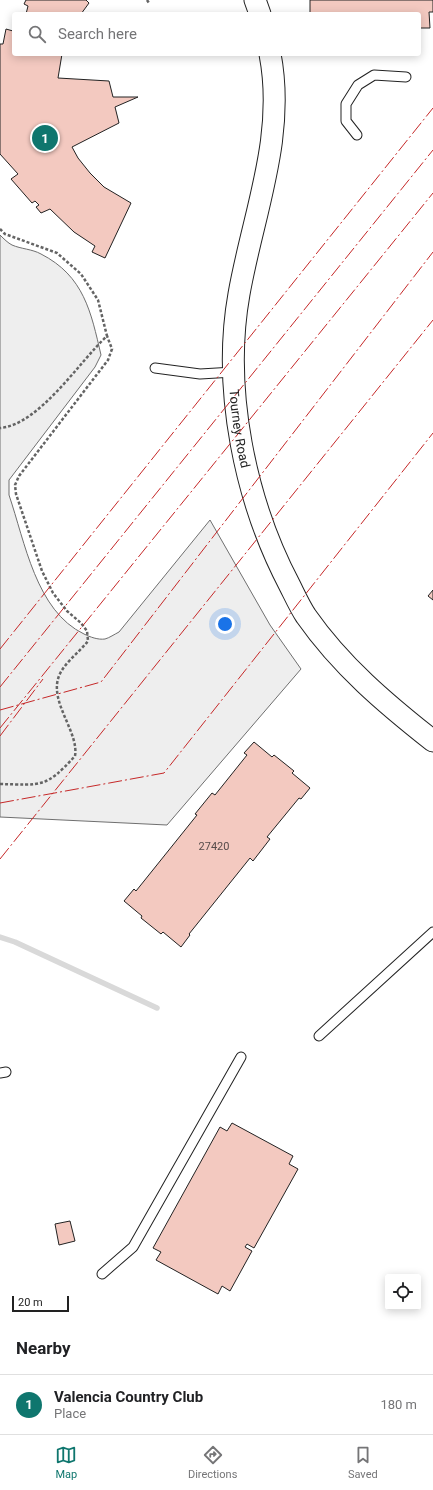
<!DOCTYPE html>
<html lang="en">
<head>
<meta charset="utf-8">
<style>
  body { margin:0; font-family:Roboto,sans-serif; background:#f6f6f6; color:#202124 }
  .controls { position:absolute; right:12px; bottom:12px; display:grid; overflow:hidden; border-radius:4px; box-shadow:0 2px 10px #0003 }
  .controls button { width:36px; height:36px; display:grid; place-items:center; padding:0; border:0; border-bottom:1px solid #e0e0e0; background:#fff; color:#202124; font:20px sans-serif }
  .scale { position:absolute; left:12px; bottom:10px; width:57px; box-sizing:border-box; padding-left:4px; border:2px solid #222; border-top:0; font-size:11px; line-height:14px; white-space:nowrap; color:#222; -webkit-text-stroke:3px #fff; paint-order:stroke }
  .you { position:absolute; left:225px; top:624px; width:14px; height:14px; margin:-10px; border:3px solid #fff; border-radius:50%; background:#1a73e8; box-shadow:0 0 0 6px #1a73e833 }
  .badge { display:grid; place-items:center; width:26px; height:26px; border-radius:50%; background:#0f766e; color:#fff; font-size:13px; font-weight:700 }
  .pin { position:absolute; translate:-50% -50%; border:2px solid #fff; box-shadow:0 1px 4px #0006 }
  .list { margin:0; padding:0; list-style:none }
  h2 { display:flex; justify-content:space-between; align-items:center; height:52px; margin:0; padding:0 16px; font-size:17px }
  h2 small { font-size:13px; font-weight:400; color:#757577 }
  .list li { display:grid; grid-template-columns:26px 1fr auto; gap:12px; align-items:center; box-sizing:border-box; height:60px; padding:0 16px; border-top:1px solid #e0e0e0 }
  .list b { display:block; font-size:15px; white-space:nowrap }
  .list p { margin:0; font-size:13px; white-space:nowrap; color:#757577 }
  .list em { font-size:13px; font-style:normal; color:#757577 }
  .icon { flex:none; width:22px; height:22px; fill:none; stroke:currentColor; stroke-width:2; stroke-linecap:round; stroke-linejoin:round }
  .map { position:relative; flex:none; width:433px; height:1322px; overflow:hidden }
  .search { position:absolute; background:#fff; box-shadow:0 2px 10px #0003; left:12px; right:12px; top:12px; height:44px; display:flex; align-items:center; gap:10px; box-sizing:border-box; padding:0 14px; border-radius:4px; color:#757577; font-size:15px }
  .sheet { height:112px; background:#fff }
  nav { display:flex; justify-content:space-around; align-items:center; box-sizing:border-box; height:56px; border-top:1px solid #e0e0e0; background:#fff; font-size:11px; color:#757577 }
  nav a { display:grid; justify-items:center; gap:2px }
  nav .on { color:#0f766e }
  .map>svg:first-child { display:block }
</style>
</head>
<body>
<div class="map">
<svg width="433" height="1322" viewBox="0 0 433 1322">
  <rect width="100%" height="100%" fill="#fff"/>
  <!-- green -->
  <path fill="#eee" stroke="#6f6f6f" d="M0,235C4,239 8,243 12,245C21,249 32,249 41,254C84,276 91,312 101,355L95,367L9,480V495C25,542 36,611 84,634C90,637 98,640 105,639C109,638 115,634 119,632L210,520L270,625L301,669L167,825L0,817Z"/>
  <g fill="none" stroke-linecap="round" stroke-linejoin="round">
    <!-- stream -->
    <path stroke="#d9d9d9" stroke-width="5.5" d="M0,937L15,942L157,1008"/>
  </g>
  <!-- building -->
  <g fill="#f3c9c0" stroke="#222">
    <path d="M26,0H86L89,3L81,14H26L28,6L24,4Z"/>
    <path d="M310,0H433V12H429L430,28H419V14H310Z"/>
    <path d="M14,28V54H62L58,78L109,81L113,97H138L115,107L119,123L72,147L78,158L90,173L104,187L131,203L105,258L92,252L95,246L74,232L50,209L41,213L36,207L39,205L35,201L32,203L11,179L18,174L0,154V44H3L6,29L13,31Z"/>
    <path d="M433,590V600L428,596Z"/>
    <path d="M254,742L272,757L274,755L294,771L292,773L310,788L301,799L299,798L267,837L270,839L253,861L250,858L189,934L190,935L181,947L163,932L161,934L141,918L142,916L124,901L134,889L136,891L197,815L195,814L212,793L215,795L247,755L244,753Z"/>
    <path d="M232,1123L293,1156L289,1164L298,1169L254,1248L247,1244L245,1247L252,1251L230,1291L222,1286L218,1294L156,1260L161,1252L153,1248L220,1127L227,1131Z"/>
    <path d="M70,1221L75,1241L59,1245L55,1224Z"/>
  </g>
  <g fill="none" stroke-linecap="round" stroke-linejoin="round">
    <defs>
      <g id="service">
        <path d="M357,135L346,121V104L358,85L374,75L406,77"/>
        <path d="M155,368L200,374L234,372"/>
        <path d="M319,1036L433,932"/>
        <path d="M0,1073L6,1072"/>
        <path d="M102,1274L133,1247L241,1057"/>
      </g>
      <g id="tertiary">
        <path d="M255,0L260,14"/>
        <path id="s1" d="M270,54C286,137 253,214 239,294C222,389 245,501 290,586C295,596 300,607 306,616C341,666 386,704 433,741"/>
      </g>
    </defs>
    <!-- service casing -->
    <use href="#service" stroke="#222" stroke-width="11"/>
    <!-- tertiary casing -->
    <use href="#tertiary" stroke="#222" stroke-width="23"/>
    <!-- path -->
    <g stroke="#646464" stroke-width="2.5" stroke-dasharray="3 2" stroke-linecap="butt">
      <path d="M147,0L149,3"/>
      <path d="M0,229L5,234L57,253L81,274L98,300L107,336C79,362 39,425 0,428"/>
      <path d="M0,784C42,785 46,788 75,756C79,733 51,704 58,679C62,664 79,653 88,641L87,631L81,623L67,611L53,593L42,571L16,494L15,485L19,476L108,360L112,349L107,336"/>
    </g>
    <!-- service -->
    <use href="#service" stroke="#fff" stroke-width="9"/>
    <!-- tertiary -->
    <use href="#tertiary" stroke="#fff" stroke-width="21"/>
    <!-- power -->
    <g stroke="#c62828" stroke-width="1" stroke-dasharray="14 3 2 3" stroke-linecap="butt">
      <path d="M0,649L433,108"/>
      <path d="M0,687L433,150"/>
      <path d="M0,710L101,682L433,252"/>
      <path d="M0,728L433,193"/>
      <path d="M0,736L43,679"/>
      <path d="M0,803L164,773L433,433"/>
      <path d="M0,859L433,320"/>
    </g>
  </g>
  <g text-anchor="middle" stroke-width="3" stroke-linejoin="round" paint-order="stroke">
    <!-- number labels -->
    <g font-size="11" fill="#564c4a">
      <text x="214" y="850">27420</text>
    </g>
    <!-- street labels -->
    <g font-size="13" fill="#222" stroke="#fff">
      <text dy="5" stroke="none"><textPath href="#s1" startOffset="379">Tourney Road</textPath></text>
    </g>
  </g>
</svg>
<div class="controls">
<button><svg class="icon" aria-label="locate" viewBox="0 0 24 24"><circle cx="12" cy="12" r="6"/><path d="M12 2v4M12 18v4M2 12h4M18 12h4"/></svg></button>
</div>
<div class="scale">20 m</div>
<div class="you"></div>
<div class="pin badge" style="left:45px;top:138px">1</div>
<div class="search"><svg class="icon" aria-label="search" viewBox="0 0 24 24"><circle cx="10" cy="10" r="6"/><path d="M15 15l6 6"/></svg>Search here</div>
</div>
<section class="sheet">
<h2>Nearby<small></small></h2>
<ul class="list">
<li><span class="badge">1</span><div><b>Valencia Country Club</b><p>Place</p></div><em>180 m</em></li>
</ul>
</section>
<nav>
<a class="on"><svg class="icon" aria-label="map" viewBox="0 0 24 24"><path d="M3 6l6-2 6 2 6-2v14l-6 2-6-2-6 2zM9 4v14M15 6v14"/></svg>Map</a>
<a><svg class="icon" aria-label="directions" viewBox="0 0 24 24"><path d="M12 3l9 9-9 9-9-9zM9 14v-3h6M13 9l2 2-2 2"/></svg>Directions</a>
<a><svg class="icon" aria-label="saved" viewBox="0 0 24 24"><path d="M7 4h10v16l-5-4-5 4z"/></svg>Saved</a>
</nav>
</body>
</html>
